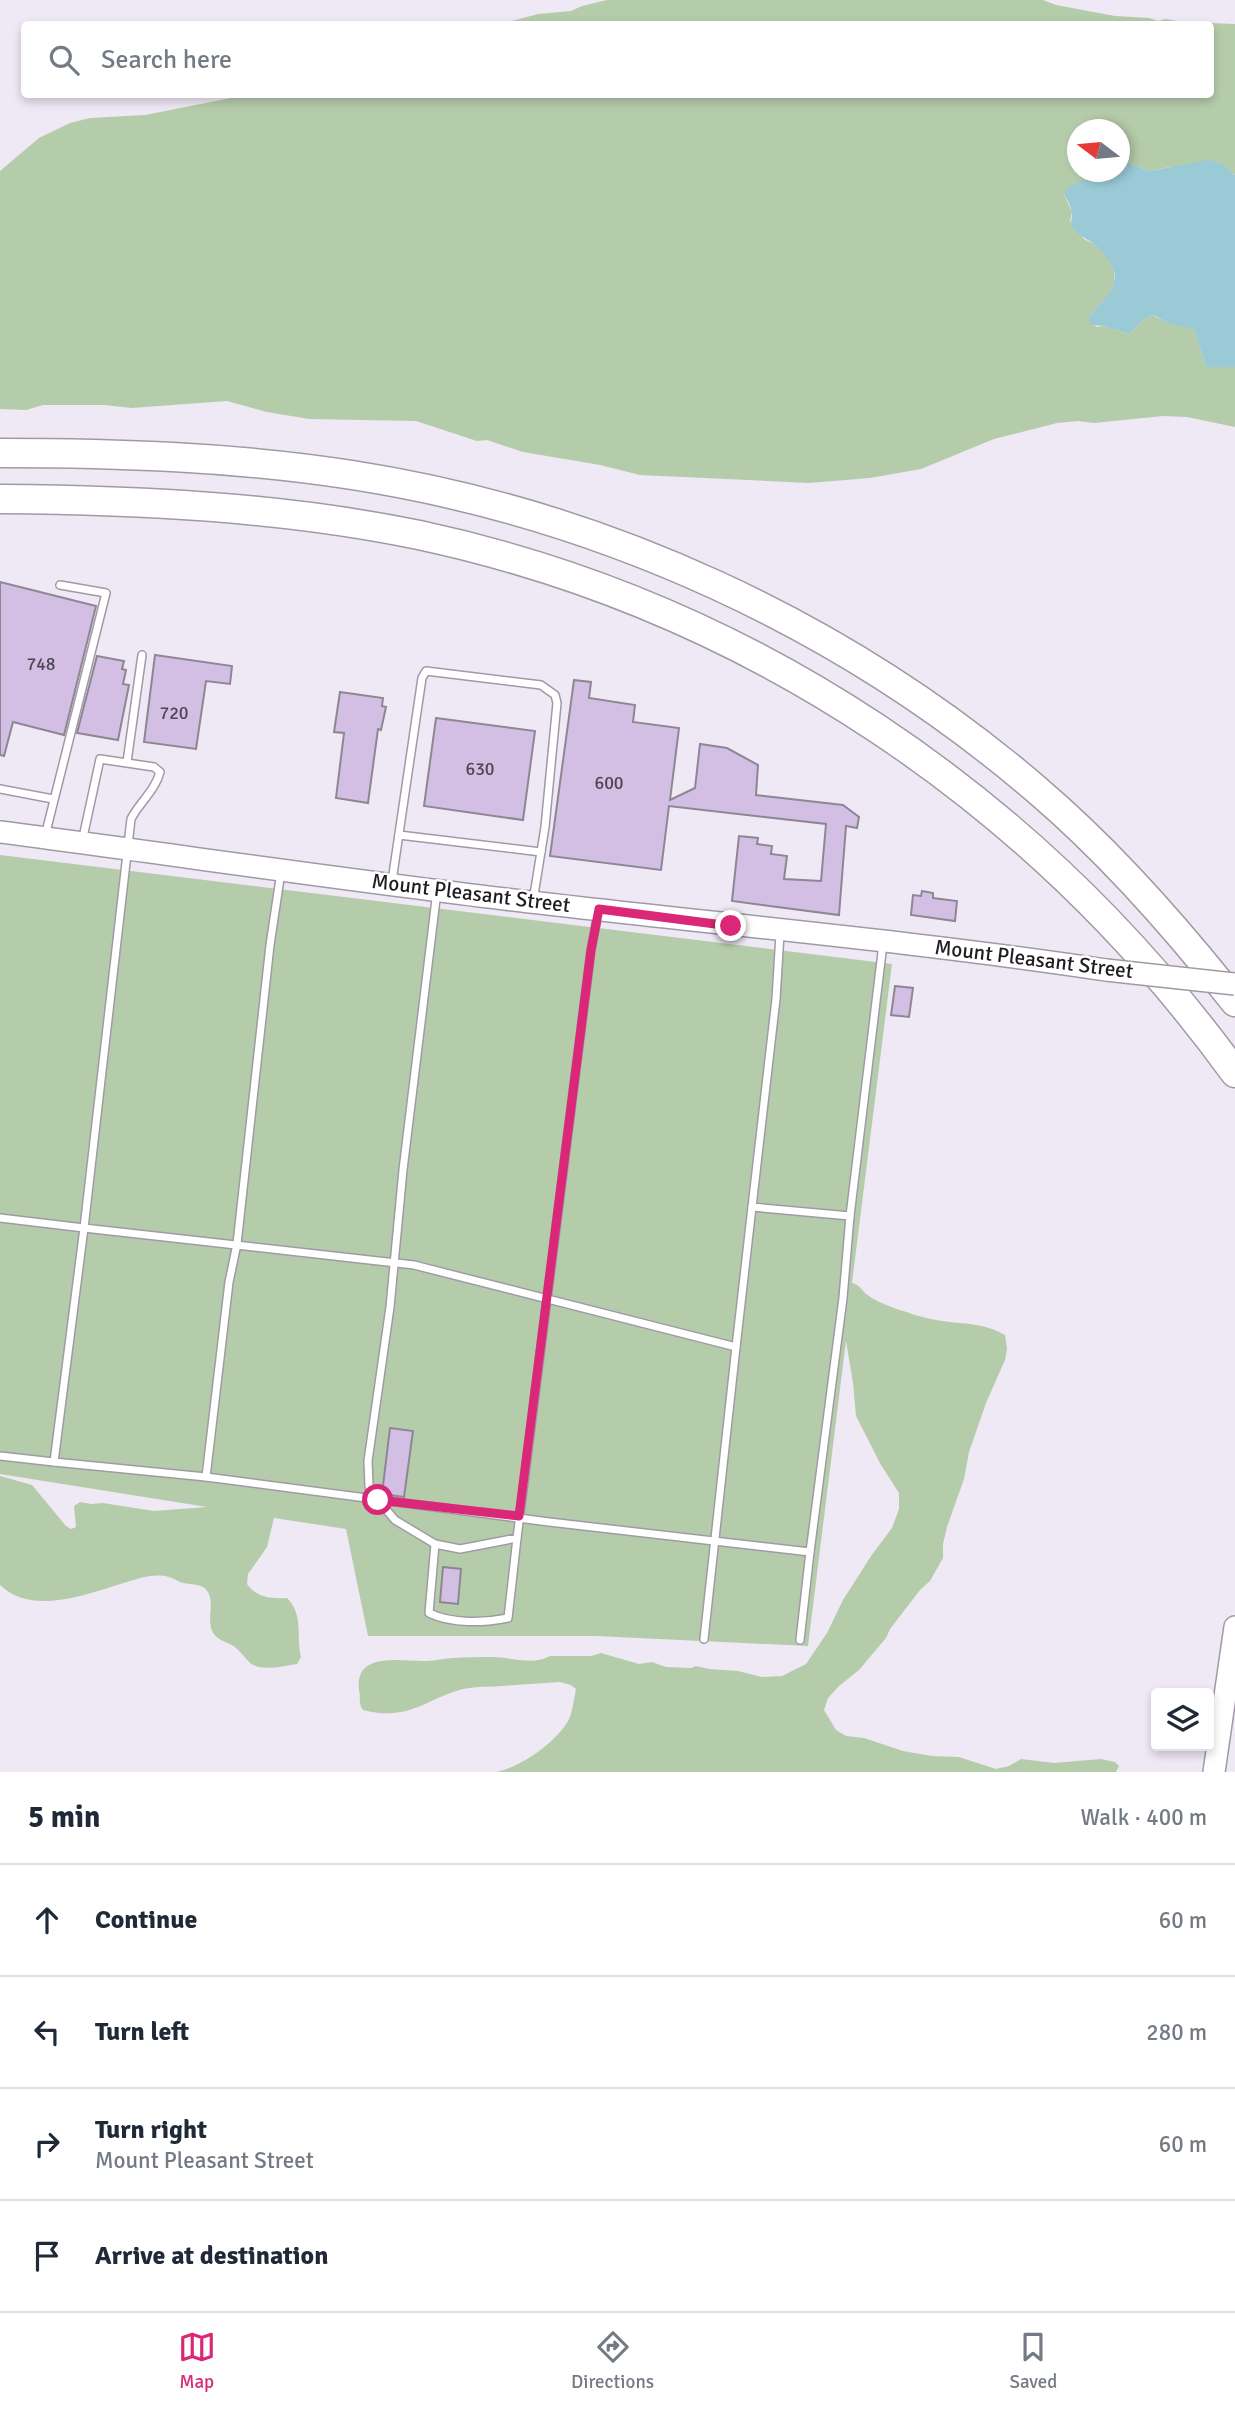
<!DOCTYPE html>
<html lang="en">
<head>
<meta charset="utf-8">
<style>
  body { margin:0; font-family:Signika,sans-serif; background:#f2f2f3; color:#1f2937 }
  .controls { position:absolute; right:21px; bottom:21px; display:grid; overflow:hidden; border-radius:7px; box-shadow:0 4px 10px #0003 }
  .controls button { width:63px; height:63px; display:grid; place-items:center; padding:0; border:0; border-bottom:2px solid #e0e1e3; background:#fff; color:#1f2937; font:35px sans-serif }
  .compass { position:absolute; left:1067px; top:119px; width:63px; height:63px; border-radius:50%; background:#fff; box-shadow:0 4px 10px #0003; rotate:286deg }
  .stop { position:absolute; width:21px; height:21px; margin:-16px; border:5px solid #db2777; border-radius:50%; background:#fff }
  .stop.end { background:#db2777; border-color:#fff; box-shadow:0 2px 7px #0008 }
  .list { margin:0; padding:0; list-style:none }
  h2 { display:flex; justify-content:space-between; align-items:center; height:91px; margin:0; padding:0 28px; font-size:30px }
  h2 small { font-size:23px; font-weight:400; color:#747a83 }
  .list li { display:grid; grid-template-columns:46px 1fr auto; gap:21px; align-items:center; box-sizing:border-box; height:112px; padding:0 28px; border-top:2px solid #e0e1e3 }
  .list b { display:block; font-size:26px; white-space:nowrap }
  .list p { margin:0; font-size:23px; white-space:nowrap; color:#747a83 }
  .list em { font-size:23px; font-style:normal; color:#747a83 }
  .icon { flex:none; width:38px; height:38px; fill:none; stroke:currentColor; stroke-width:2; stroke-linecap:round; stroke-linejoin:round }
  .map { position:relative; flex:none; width:1235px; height:1772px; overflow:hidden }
  .search { position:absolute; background:#fff; box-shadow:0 4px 10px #0003; left:21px; right:21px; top:21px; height:77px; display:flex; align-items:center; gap:18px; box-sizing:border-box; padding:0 24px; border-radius:7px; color:#747a83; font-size:26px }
  .sheet { height:539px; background:#fff }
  nav { display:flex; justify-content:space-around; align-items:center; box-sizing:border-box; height:98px; border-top:2px solid #e0e1e3; background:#fff; font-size:19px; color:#747a83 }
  nav a { display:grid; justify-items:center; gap:4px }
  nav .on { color:#db2777 }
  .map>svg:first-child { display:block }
</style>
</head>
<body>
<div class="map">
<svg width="1235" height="1772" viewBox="0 0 1235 1772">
  <rect width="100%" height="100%" fill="#efe8f5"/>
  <!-- green -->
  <g fill="#b5ccab">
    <path d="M607,0H1043L1056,5L1115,16L1149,18L1158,21L1165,19L1184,22L1235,24V175L1224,165L1170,167L1150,171L1120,160V130H1078V172H1098C1086,187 1078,178 1064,194L1072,212L1070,221L1084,239L1094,244L1111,260L1114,271V283L1109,295L1089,316L1096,327L1104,326L1129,334L1143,320L1153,315L1165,322L1186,326L1194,330L1206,367H1235V427L1187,417L1163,416L1094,423L1078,421L1057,423L994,439L921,469L870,478L809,483L640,475L600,465L523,452L487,440L477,441L416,421L309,419L267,412L227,401L132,408L104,405H43L26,410L0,409V171L39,138L70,123L90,118L145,115L246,95L1210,94V24H501L538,14L571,11L582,6Z"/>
    <path d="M0,855L892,964L852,1283C860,1285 860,1288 865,1293C873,1300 884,1304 894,1308C909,1313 926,1319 942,1321C963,1324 985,1323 1005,1335L1007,1349L1005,1360L986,1403L969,1452L964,1479L947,1527L943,1544V1558L930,1581L920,1590L890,1629L886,1638L859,1670L839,1686L828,1698L824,1710L836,1730L846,1736L864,1738L903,1751L932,1756L959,1757L996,1769L1009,1766L1021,1759L1054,1763L1101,1759L1115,1762L1119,1766L1116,1772H496C520,1768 560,1740 570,1717C573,1708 574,1698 576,1689L571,1685L560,1682C533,1684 505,1686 478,1687C432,1690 416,1724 363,1710C358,1704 361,1697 359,1690C354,1650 404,1662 427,1661C436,1661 445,1658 454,1658C466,1657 479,1657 492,1657C510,1657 533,1666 550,1656H591L601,1653L639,1664L652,1662L666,1667L691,1668L696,1666L709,1669L738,1671L762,1677L782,1676L806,1664L827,1633L843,1600L871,1556L892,1528L899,1509V1493L881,1465L856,1416L853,1383L846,1341L808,1646L596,1636H368L346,1529L274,1518L267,1547L248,1574L247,1584C257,1598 271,1599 287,1598C304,1615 296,1636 301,1657L297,1664C283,1666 262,1672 250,1663C245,1658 241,1652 235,1647C227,1641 215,1641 211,1628C208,1617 214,1603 208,1592C202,1583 192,1585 183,1583C178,1582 174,1578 169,1577C154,1573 141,1578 127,1582C90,1593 33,1617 0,1585V1476L32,1485L66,1526L71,1529L76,1527L74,1506L80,1502L91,1504L103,1503L154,1511L207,1507L0,1474Z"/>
  </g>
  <!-- water -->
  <path fill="#99cad5" d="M1120,160L1150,171L1208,160L1224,165L1235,175V367H1206L1194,330C1184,325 1172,326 1163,321C1160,319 1157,316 1153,315L1143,320L1129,334L1104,326L1091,325L1089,316C1115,289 1128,275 1095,245C1089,239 1079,237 1074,229C1069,223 1072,220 1072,214C1072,208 1067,199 1064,194C1072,179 1087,185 1098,172H1120Z"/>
  <!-- building -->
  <g fill="#d2bfe3" stroke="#8d8793" stroke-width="2">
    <path d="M0,582L96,606L64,735L13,722L4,756L0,755Z"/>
    <path d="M155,655L232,666L230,684L206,681L196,749L144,742Z"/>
    <path d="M97,656L124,661L122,669L126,670L123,684L129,685L118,740L77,733Z"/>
    <path d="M574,680L591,682L589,698L635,705L633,722L679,728L670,800L695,788L700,744L727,748L758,765L756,795L843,805L859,817L857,828L846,826L839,915L732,901L739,836L758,838L757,844L772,846L771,854L787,856L784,879L821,881L826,824L669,806L661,870L550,856Z"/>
    <path d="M340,692L383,698L382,706L386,707L381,730L378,729L368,803L336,798L344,733L334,732Z"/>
    <path d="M436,718L535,731L523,820L424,806Z"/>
    <path d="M922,891L933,893V898L957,901L955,921L911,915L913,895L921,896Z"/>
    <path d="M895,986L913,988L909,1017L891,1015Z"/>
    <path d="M390,1428L413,1431L404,1497L382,1494Z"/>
    <path d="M443,1567L461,1569L458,1604L440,1602Z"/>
  </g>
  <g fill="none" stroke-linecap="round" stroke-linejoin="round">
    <defs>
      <g id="lane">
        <path d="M127,762L142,655"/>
        <path d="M0,789L53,799"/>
        <path d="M399,835L541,852"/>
        <path d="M45,836L106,593L60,585"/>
        <path d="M82,842L100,759L154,767L160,772C155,791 139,803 131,819L84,1228L414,1265L736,1347L704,1639"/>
        <path d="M281,872L270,945L237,1244L229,1282L206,1477L549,1522L810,1552L800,1640"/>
        <path d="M392,881L422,678L426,671L541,685L555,695L557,703L545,827L533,901"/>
        <path d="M437,891L403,1170L390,1307L368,1461L369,1486L378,1500L395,1520L435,1544L460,1549L517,1538L591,950L598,913"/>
        <path d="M780,934L776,999L752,1207L850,1216"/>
        <path d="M0,1218L84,1228L54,1462L0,1456"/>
        <path d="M736,1347L752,1207"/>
        <path d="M54,1462L206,1477"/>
        <path d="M435,1544L429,1613C452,1624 484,1623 508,1618L517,1538"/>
        <path d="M810,1552L843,1298L850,1216L883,944"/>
      </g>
      <g id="secondary">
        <path d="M0,832C169,854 337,879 505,899C706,923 906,940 1106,970"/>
        <path d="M1214,1772L1235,1627"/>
      </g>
      <g id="highway">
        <path d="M0,453C118,453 236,457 352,475C603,514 845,625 1037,790C1111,853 1175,926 1235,1002"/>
        <path d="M0,499C139,500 283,507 419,535C750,606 1037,800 1235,1073"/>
      </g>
    </defs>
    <!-- lane casing -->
    <use href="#lane" stroke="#a09aa6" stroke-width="10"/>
    <!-- secondary casing -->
    <use href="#secondary" stroke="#a09aa6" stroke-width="24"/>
    <!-- highway casing -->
    <use href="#highway" stroke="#a09aa6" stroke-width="31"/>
    <!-- lane -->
    <use href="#lane" stroke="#fff" stroke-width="7"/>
    <!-- secondary -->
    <use href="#secondary" stroke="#fff" stroke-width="21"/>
    <!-- highway -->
    <use href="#highway" stroke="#fff" stroke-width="28"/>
    <defs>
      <path id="secondary-bridge" d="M1106,970L1235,984"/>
    </defs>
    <!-- secondary-bridge casing -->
    <use href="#secondary-bridge" stroke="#a09aa6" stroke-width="24" stroke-linecap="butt"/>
    <!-- secondary-bridge -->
    <use href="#secondary-bridge" stroke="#fff" stroke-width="21"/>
  </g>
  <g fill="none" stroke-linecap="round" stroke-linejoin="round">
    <!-- route -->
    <path stroke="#db2777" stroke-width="9" d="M378,1500L519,1516L591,950L599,909L731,926"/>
  </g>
  <g text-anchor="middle" stroke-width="5" stroke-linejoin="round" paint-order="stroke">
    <!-- number labels -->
    <g font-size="18" fill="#4c4652">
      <text x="41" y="670">748</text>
      <text x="174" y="719">720</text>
      <text x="480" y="775">630</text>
      <text x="609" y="789">600</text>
    </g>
    <!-- street labels -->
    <g font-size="21" fill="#1f1d21" stroke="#fff">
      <text transform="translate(471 893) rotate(7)" y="7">Mount Pleasant Street</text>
      <text transform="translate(1034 959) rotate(7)" y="7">Mount Pleasant Street</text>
    </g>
  </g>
</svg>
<div class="controls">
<button><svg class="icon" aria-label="layers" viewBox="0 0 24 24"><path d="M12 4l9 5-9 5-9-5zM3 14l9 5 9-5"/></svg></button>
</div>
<svg class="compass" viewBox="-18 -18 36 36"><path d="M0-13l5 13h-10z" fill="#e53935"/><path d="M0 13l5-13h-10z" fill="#747a83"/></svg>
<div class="stop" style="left:378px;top:1500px"></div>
<div class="stop end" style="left:731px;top:926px"></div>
<div class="search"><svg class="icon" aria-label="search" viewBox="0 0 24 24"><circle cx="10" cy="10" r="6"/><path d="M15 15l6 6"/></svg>Search here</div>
</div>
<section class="sheet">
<h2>5 min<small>Walk · 400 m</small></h2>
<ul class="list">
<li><svg class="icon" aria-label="ahead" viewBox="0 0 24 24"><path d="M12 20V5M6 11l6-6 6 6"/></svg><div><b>Continue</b></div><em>60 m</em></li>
<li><svg class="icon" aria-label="left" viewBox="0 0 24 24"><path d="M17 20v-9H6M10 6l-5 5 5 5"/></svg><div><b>Turn left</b></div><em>280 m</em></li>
<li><svg class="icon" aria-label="right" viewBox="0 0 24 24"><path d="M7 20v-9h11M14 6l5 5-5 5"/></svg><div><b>Turn right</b><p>Mount Pleasant Street</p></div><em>60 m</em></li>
<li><svg class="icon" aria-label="arrive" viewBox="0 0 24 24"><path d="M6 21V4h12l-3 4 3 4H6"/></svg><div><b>Arrive at destination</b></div></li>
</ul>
</section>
<nav>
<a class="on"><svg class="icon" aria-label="map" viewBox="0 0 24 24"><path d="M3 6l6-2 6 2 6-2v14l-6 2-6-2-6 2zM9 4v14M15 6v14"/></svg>Map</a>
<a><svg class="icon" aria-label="directions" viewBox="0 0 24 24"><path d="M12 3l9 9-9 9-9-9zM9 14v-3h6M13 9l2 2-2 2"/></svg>Directions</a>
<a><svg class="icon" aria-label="saved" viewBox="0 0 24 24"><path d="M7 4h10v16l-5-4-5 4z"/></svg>Saved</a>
</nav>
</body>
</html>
